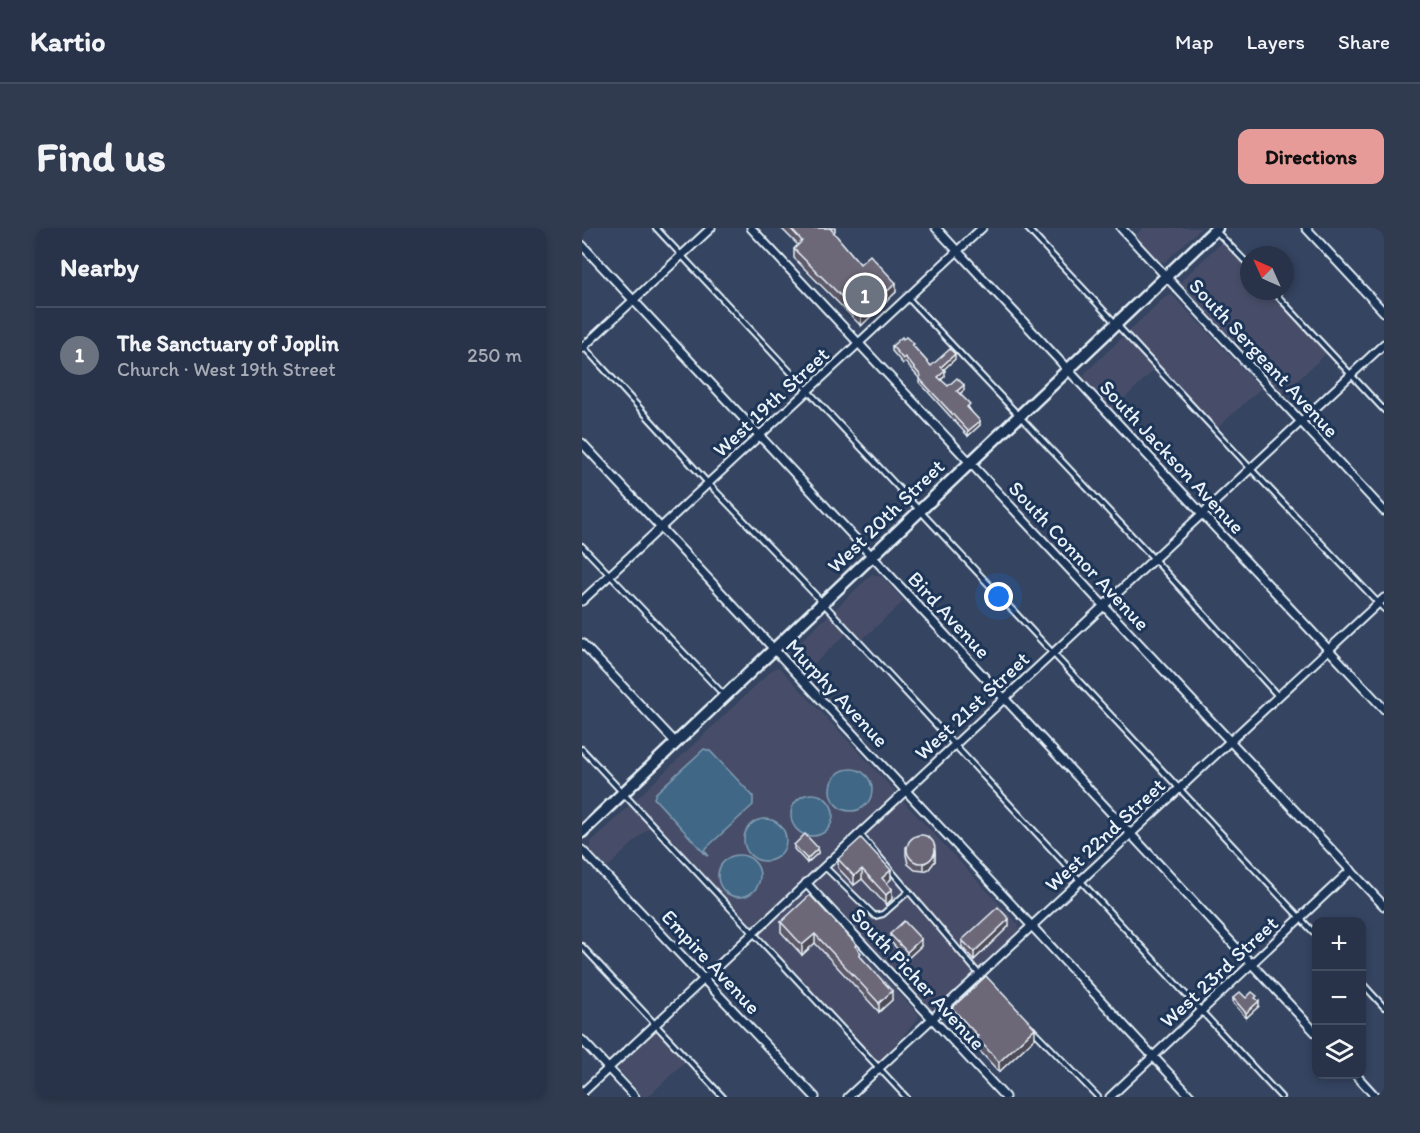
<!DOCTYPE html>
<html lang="en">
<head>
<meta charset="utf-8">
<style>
  body { margin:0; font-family:Itim,sans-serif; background:#303b50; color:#f1f3f6 }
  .controls { position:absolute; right:18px; bottom:18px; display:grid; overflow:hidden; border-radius:12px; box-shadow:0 3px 9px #0003 }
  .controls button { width:54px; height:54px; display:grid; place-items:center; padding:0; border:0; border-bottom:2px solid #444e61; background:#283349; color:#f1f3f6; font:30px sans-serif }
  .compass { position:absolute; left:658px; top:18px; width:54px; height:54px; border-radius:50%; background:#283349; box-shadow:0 3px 9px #0003; rotate:315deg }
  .you { position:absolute; left:417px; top:369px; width:21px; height:21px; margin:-15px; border:4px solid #fff; border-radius:50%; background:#1a73e8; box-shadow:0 0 0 9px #1a73e833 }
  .badge { display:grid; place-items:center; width:39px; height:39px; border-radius:50%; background:#e69b98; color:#fff; font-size:20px; font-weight:700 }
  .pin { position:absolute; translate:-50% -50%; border:3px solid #fff; box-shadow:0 2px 6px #0006 }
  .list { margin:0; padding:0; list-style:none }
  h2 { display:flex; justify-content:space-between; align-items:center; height:78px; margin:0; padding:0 24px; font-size:26px }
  h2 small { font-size:20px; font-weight:400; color:#a5aab4 }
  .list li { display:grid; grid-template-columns:39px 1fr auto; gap:18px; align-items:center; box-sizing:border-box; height:96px; padding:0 24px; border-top:2px solid #444e61 }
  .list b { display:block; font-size:22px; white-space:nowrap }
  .list p { margin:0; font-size:20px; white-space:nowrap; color:#a5aab4 }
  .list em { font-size:20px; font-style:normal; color:#a5aab4 }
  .icon { flex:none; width:33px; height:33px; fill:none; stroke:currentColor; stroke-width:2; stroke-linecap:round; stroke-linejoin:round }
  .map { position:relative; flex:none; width:802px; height:869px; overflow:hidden; border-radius:12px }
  header { display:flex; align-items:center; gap:36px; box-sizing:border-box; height:84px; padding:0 30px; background:#283349; border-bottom:2px solid #444e61 }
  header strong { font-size:28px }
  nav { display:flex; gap:33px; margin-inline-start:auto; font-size:21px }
  .intro { display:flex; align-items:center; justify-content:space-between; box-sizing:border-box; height:144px; padding:0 36px }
  h1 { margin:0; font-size:42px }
  .button { padding:15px 27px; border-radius:12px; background:#e69b98; color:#111; font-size:21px; font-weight:700 }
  main { display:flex; gap:36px; padding:0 36px }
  aside { flex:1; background:#283349; border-radius:12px; box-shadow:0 3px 9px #0003 }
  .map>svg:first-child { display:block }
</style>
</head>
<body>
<header>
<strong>Kartio</strong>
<nav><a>Map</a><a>Layers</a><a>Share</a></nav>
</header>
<div class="intro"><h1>Find us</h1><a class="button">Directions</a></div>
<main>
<aside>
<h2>Nearby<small></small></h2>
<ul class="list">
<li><span class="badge" style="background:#6b7280">1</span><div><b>The Sanctuary of Joplin</b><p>Church · West 19th Street</p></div><em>250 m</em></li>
</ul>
</aside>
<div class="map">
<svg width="802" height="869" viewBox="0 0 802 869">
  <rect width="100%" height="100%" fill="#354461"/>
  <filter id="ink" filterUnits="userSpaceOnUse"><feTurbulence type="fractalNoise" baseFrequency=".0167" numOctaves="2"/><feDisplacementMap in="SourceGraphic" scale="12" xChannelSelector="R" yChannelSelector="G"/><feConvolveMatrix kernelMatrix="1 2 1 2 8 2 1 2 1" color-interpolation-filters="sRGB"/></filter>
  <g filter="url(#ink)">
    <!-- built -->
    <g fill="#464e68">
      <path d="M561,0H619L583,34H580L574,31L553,8Z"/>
      <path d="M644,10L667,34V63H694L749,121L701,166L599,57L600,52Z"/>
      <path d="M590,67L679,160L631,204L573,141L530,182L502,150L503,145L584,68Z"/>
      <path d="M290,346L300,349L322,373L274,417L264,406L221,446L208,432L207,427L209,423Z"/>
      <path d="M196,439L200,442L311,561L313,564L311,567L170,699L72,595L25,640L10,624L8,619L9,614L190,442Z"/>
      <path d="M321,573L437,697L436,703L351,782L347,780L232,655L317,574Z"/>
      <path d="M222,664L337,787L336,791L296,835L175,706L218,666Z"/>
      <path d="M79,797L108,829L66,869H61L37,842L36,839Z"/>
    </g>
    <!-- water -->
    <g fill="#3f6786" stroke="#839eb4" stroke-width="1.5">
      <path d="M122,521L128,523L171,568V577L122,622L126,627L125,628L72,570L74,565Z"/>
      <circle cx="269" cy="562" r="21"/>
      <circle cx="230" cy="587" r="21"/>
      <circle cx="183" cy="612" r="21"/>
      <circle cx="157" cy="648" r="21"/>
    </g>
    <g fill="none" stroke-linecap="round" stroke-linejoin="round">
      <defs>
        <g id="lane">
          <path d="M74,0L734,707"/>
          <path d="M445,0L669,241L802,381"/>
          <path d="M634,3L667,37"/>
          <path d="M691,63L802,182"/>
          <path d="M326,70L572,331L696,468"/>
          <path d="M1,118L126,255L241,375L699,869"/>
          <path d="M0,318L142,467"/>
          <path d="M0,521L324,869"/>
          <path d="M278,606L397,746"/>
          <path d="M243,639L293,688L301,686L327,663"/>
          <path d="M0,718L141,869"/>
          <path d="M780,755L802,779"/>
          <path d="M450,801L516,869"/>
        </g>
        <g id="street">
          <path d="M169,0L802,678"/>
          <path d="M354,0L802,481"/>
          <path d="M539,0L802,283"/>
          <path d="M724,0L802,84"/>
          <path d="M0,17L734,805"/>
          <path d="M0,120L129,0"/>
          <path d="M0,215L609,869"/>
          <path d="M0,373L400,0"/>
          <path d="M0,415L94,515"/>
          <path d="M0,622L233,869"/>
          <path d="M224,655L423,869"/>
          <path d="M0,812L53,869"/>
          <path d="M773,846L794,869"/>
          <path d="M0,865L802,116"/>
          <path d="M266,869L802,370"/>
          <path d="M528,869L769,642"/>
        </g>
        <path id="secondary" d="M0,604L635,0"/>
      </defs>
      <!-- lane casing -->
      <use href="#lane" stroke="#e8f1f8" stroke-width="8"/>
      <!-- street casing -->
      <use href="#street" stroke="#e8f1f8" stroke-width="11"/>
      <!-- secondary casing -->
      <use href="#secondary" stroke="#e8f1f8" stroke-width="15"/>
      <!-- lane -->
      <use href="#lane" stroke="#1d3557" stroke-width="4"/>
      <!-- street -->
      <use href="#street" stroke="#1d3557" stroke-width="7"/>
      <!-- secondary -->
      <use href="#secondary" stroke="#1d3557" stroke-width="10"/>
    </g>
    <!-- wall -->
    <g fill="#5d5967" stroke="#e8f1f8" stroke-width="1.5">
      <path d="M199,0H253V3L251,4L278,36L314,64L279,98L212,30V21L216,17Z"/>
      <path d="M310,118L332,119L349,138L373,131L361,142L363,148L359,152L366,158L382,162L378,166L398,197L386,208L337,154V150L323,134L321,136L310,123Z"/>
      <path d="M212,617L236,625L225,635L212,621Z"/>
      <path d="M324,619L353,623V633L347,641L342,643L333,642L326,636L324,627Z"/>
      <path d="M256,631L309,651L305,655L310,671L304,677L280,651L272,657L256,640Z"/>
      <path d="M199,694L275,720L279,729L310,772L297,784L233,715L220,727L199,704Z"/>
      <path d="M427,698L392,732L380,719V712Z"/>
      <path d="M308,706L339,718L325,731L308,713Z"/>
      <path d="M651,770H664L675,772L677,778L664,790L651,775Z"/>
      <path d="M370,780L453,810L417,844L394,819V815L370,789Z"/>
    </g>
    <!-- shaded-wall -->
    <g fill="#4c4854" stroke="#e8f1f8" stroke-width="1.5">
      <path d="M314,55V64L279,98V88Z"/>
      <path d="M373,126V131L359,144V139Z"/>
      <path d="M363,143V148L356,154V149Z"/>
      <path d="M382,157V162L375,168V163Z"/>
      <path d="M398,193V197L386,208V203Z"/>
      <path d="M236,620V625L225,635V631Z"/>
      <path d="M353,626V633L347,641L342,643V636Z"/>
      <path d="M280,641V651L272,657V648Z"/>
      <path d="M309,642V651L300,660V650Z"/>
      <path d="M310,661V671L304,677V667Z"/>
      <path d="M427,691V698L392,732V724Z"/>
      <path d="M233,706V715L220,727V717Z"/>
      <path d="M339,711V718L325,731V724Z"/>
      <path d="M310,763V772L297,784V775Z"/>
      <path d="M677,773V778L664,790V785Z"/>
      <path d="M453,800V810L417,844V834Z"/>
    </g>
    <!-- building -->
    <g fill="#6c6778" stroke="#e8f1f8" stroke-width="1.5">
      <path d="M208,0H248L278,36L288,27L314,55L279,88L212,21L220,13Z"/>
      <path d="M320,109L321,111L324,109L332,116L330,117L349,138L368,121L373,126L359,139L363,143L356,149L366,158L375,150L382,157L375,163L388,176L385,179L398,193L386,203L337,150L339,148L323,129L321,131L310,118Z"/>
      <path d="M223,606L236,620L225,631L212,617Z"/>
      <circle cx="339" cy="621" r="14"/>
      <path d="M279,610L309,642L300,650L310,661L304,667L280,641L272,648L256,631Z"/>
      <path d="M228,667L275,717L273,718L279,725L277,727L310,763L297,775L233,706L220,717L199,694Z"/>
      <path d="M416,679L427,691L392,724L380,712Z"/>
      <path d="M322,693L339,711L325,724L308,706Z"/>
      <path d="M404,748L453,800L417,834L394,809L396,808L370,780Z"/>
      <path d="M658,764L664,770L670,764L675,768L673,770L677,773L664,785L651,770Z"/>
    </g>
  </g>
  <g text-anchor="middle" stroke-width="6" stroke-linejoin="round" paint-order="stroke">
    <!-- street labels -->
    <g font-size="21" fill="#e8f1f8" stroke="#1d3557">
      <text transform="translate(682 130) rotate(47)" y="7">South Sergeant Avenue</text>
      <text transform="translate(189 174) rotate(-43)" y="7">West 19th Street</text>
      <text transform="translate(590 229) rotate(47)" y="7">South Jackson Avenue</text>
      <text transform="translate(304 288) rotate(-44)" y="7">West 20th Street</text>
      <text transform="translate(497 328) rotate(47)" y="7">South Connor Avenue</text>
      <text transform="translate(367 387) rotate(47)" y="7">Bird Avenue</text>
      <text transform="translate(255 465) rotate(47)" y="7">Murphy Avenue</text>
      <text transform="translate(390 478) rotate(-43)" y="7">West 21st Street</text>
      <text transform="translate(523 607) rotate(-43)" y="7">West 22nd Street</text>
      <text transform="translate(129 734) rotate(47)" y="7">Empire Avenue</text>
      <text transform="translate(637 744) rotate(-43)" y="7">West 23rd Street</text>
      <text transform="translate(336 751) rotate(47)" y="7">South Picher Avenue</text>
    </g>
  </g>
</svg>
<div class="controls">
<button>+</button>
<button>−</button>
<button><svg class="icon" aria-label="layers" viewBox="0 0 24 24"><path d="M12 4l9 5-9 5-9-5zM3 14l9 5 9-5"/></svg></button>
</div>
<svg class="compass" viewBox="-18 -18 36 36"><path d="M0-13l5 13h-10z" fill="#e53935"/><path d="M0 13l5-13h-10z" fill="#a5aab4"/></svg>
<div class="you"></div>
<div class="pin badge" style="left:283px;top:67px;background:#6b7280">1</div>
</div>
</main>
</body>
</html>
